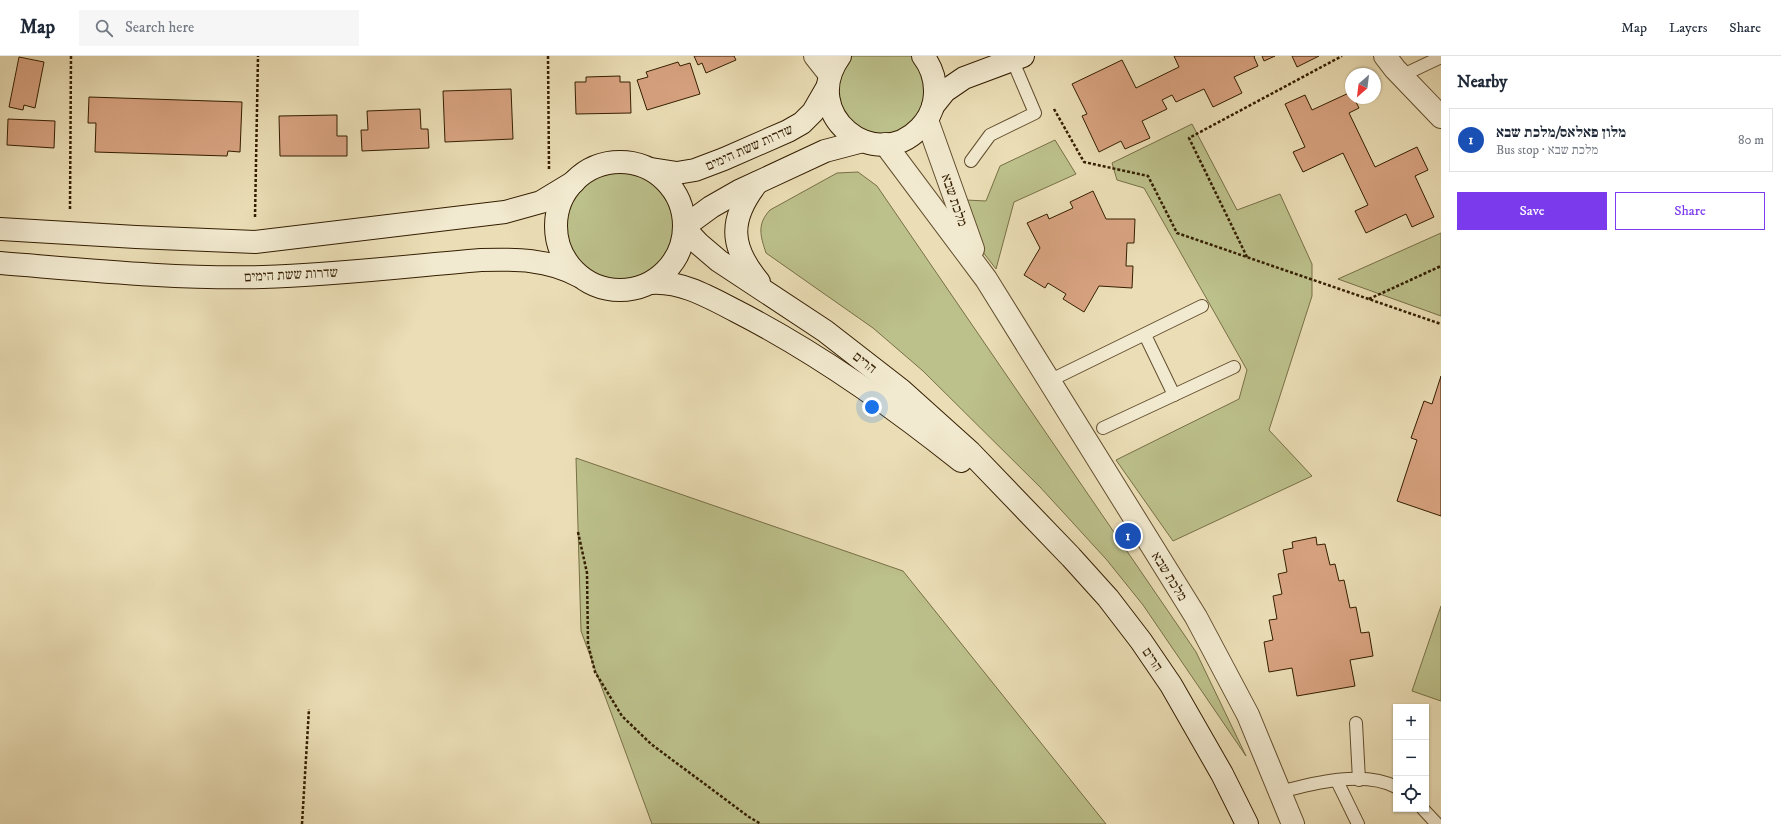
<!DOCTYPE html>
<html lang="en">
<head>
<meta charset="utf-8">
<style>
  body { margin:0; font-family:"IM FELL DW Pica","Frank Ruhl Libre",serif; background:#f6f6f7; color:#1f2937 }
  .controls { position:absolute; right:12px; bottom:12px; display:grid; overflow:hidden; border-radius:0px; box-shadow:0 1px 3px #0004 }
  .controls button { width:36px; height:36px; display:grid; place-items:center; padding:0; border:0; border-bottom:1px solid #e0e1e3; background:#fff; color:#1f2937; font:20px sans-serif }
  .compass { position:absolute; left:1345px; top:12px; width:36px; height:36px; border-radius:50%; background:#fff; box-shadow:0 1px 3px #0004; rotate:208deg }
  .you { position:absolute; left:872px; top:351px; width:14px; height:14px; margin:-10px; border:3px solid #fff; border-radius:50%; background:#1a73e8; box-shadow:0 0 0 6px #1a73e833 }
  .badge { display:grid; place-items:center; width:26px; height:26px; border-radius:50%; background:#7c3aed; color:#fff; font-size:13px; font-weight:700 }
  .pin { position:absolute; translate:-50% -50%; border:2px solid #fff; box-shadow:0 1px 4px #0006 }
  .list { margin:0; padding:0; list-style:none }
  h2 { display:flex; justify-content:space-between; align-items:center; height:52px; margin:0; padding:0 16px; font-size:17px }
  h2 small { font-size:13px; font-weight:400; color:#747a83 }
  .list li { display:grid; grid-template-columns:26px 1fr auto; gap:12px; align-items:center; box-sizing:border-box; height:64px; margin:0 8px 8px; padding:0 8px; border:1px solid #e0e1e3; border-radius:0px }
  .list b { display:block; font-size:15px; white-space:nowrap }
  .list p { margin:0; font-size:13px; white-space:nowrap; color:#747a83 }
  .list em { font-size:13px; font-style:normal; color:#747a83 }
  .actions { display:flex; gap:8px; padding:12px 16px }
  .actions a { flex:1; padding:9px 0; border:1px solid #7c3aed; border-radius:0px; text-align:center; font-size:14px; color:#7c3aed }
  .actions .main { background:#7c3aed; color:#fff }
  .icon { flex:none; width:22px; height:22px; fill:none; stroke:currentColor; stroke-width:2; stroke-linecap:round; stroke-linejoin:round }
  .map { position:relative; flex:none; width:1441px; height:768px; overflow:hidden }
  header { display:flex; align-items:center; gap:24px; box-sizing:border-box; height:56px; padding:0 20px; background:#fff; border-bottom:1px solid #e0e1e3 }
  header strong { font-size:19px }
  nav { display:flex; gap:22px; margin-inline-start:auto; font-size:14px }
  .search { width:280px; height:36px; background:#f6f6f7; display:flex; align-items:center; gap:10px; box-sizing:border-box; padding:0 14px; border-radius:0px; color:#747a83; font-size:15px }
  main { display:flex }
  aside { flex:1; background:#fff }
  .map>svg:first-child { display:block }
</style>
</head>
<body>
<header>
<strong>Map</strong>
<div class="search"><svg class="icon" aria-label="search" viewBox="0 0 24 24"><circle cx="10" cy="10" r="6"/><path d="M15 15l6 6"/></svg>Search here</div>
<nav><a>Map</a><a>Layers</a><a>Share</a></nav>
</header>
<main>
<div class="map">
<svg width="1441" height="768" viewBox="0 0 1441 768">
  <rect width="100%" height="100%" fill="#ebdeb6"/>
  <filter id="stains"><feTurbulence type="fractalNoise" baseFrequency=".005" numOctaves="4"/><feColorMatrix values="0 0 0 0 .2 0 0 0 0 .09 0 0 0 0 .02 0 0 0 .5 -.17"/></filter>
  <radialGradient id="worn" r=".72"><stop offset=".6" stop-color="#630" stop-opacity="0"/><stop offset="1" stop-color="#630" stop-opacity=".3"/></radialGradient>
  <!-- green -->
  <g fill="#bcc08b" stroke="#786f46">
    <path d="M851,0H912L928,30L918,65L887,81L852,71L835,40L846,5Z"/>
    <path d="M1192,68L1237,154L1280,138L1312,208V240L1269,374L1312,420L1173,485L1116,404L1239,343L1247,314L1144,132L1117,124L1112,107Z"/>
    <path d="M1055,84L1076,118L1014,146L996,213L979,191L966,144L986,145L1000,110Z"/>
    <circle cx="620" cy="170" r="57"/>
    <path d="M858,116L877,130L1196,596L1246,700L1143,549L1106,503L1040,431L923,315L873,272L766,197C760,179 757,168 770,154L837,117Z"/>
    <path d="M1441,177V260L1338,223Z"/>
    <path d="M576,402L903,515L1106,768H652L581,575Z"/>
    <path d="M1441,550V645L1412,635Z"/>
  </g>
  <!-- building -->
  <g fill="#d8a381" stroke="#341e00">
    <path d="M694,0H734L736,4L706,17L702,7L698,9Z"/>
    <path d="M1174,0H1255L1254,1L1258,10L1234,21L1242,37L1213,51L1204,33L1176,46L1172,39L1162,44L1167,53L1142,65L1150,82L1125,93L1121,85L1099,96L1082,60L1087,58L1072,28L1122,4L1136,32L1179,11Z"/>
    <path d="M1262,0H1275L1264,5Z"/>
    <path d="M1292,0H1319L1297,11Z"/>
    <path d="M19,1L44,6L35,52L24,49L23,54L9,51Z"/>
    <path d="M678,6L680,10L690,7L700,38L647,54L637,24L648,21L646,16Z"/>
    <path d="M620,20V26H630L631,57L576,58L575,26H586V21Z"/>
    <path d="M511,33L513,83L445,86L443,35Z"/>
    <path d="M1351,36V42H1354L1359,52L1349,57L1375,111L1417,91L1428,114L1415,120L1434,161L1412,171L1406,158L1366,177L1355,155L1368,149L1343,97L1303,116L1293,96L1305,91L1285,48L1305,39L1312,54Z"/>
    <path d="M89,41L242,46L240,96L228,95L227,100L95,96L96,67H88Z"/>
    <path d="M420,53L421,73H428L429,92L362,95L361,74H368L367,55Z"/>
    <path d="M337,59V80H347V100H280L279,60Z"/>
    <path d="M8,63L55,65L54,92L7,89Z"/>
    <path d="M1093,135L1106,163H1135L1134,187H1127L1126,210H1133L1132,232L1099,230L1084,256L1063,243L1066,238L1048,227L1045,232L1024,219L1040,192L1027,167L1047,158L1049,163L1073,152L1070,146Z"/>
    <path d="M1441,320V460L1397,445L1417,384L1411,382L1424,345L1432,348Z"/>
    <path d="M1316,481L1317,489L1325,488L1330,509L1335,508L1339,525L1344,524L1350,552L1356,551L1361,577L1369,576L1373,600L1350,604L1355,630L1297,640L1292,612L1269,616L1264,586L1273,584L1269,564L1277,563L1273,540L1282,538L1278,518L1287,516L1283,494L1293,492L1292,486Z"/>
  </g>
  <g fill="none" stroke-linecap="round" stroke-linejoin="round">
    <defs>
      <g id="service">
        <path d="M1401,20L1441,1"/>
        <path d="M971,105L990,79L1035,57L1012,3"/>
        <path d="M1145,279L1174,339"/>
        <path d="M1049,325L1202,250"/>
        <path d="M1103,372L1234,311"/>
        <path d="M1356,667L1359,724"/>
        <path d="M1337,725L1358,768"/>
        <path d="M1280,736C1313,727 1364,714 1396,731"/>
        <path d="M1423,753L1437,768"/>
      </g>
      <g id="minor">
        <path d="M1385,0L1395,13L1441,61"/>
        <path d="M927,64L973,193"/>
        <path d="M885,88L986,223L1196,561L1248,659L1293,768"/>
      </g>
      <path id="tertiary" d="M815,0L830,19"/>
      <g id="secondary">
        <path d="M840,0C798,58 875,119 920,72C927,65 932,56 934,46C937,29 933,13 923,0"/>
        <path d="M933,50L945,35L964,22L1023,0"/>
        <circle cx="620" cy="170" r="64"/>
        <path d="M651,113L677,117L695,114L724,103L788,75L802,67L813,56L828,30"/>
        <path d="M757,127C729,163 729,190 759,226"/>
        <path d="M685,170L711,151L739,135L825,95L863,85"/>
        <path d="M0,173L136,181L255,186L505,156L541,146L574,126"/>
        <path d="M685,173L699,188L719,205L825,275L901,334L970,396L1071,501L1108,542L1141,585L1171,629L1222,718L1247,768"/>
        <path d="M0,207C88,214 175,223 263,221C336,219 408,210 481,204C516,203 548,203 579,220"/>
        <path d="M651,227C682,225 709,241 736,255C816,296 891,349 961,405"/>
      </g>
    </defs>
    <!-- service casing -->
    <use href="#service" stroke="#624e2e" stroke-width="14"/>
    <!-- minor casing -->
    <use href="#minor" stroke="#624e2e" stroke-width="24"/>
    <!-- tertiary casing -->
    <use href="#tertiary" stroke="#624e2e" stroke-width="24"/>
    <!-- secondary casing -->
    <use href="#secondary" stroke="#341e00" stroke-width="24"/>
    <!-- path -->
    <g stroke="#341e00" stroke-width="2.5" stroke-dasharray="3 2" stroke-linecap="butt">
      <path d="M548,0L549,113"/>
      <path d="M1054,53L1084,106L1148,120L1177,177L1441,268"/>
      <path d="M70,153L71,0"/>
      <path d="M255,161L258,0"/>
      <path d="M1247,201L1189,82L1342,0"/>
      <path d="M1369,243L1441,210"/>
      <path d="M578,476L587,517L588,588L595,616L622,660L651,688L749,761L761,768"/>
      <path d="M302,768L309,653"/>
    </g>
    <!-- service -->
    <use href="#service" stroke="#f2ead0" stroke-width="12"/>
    <!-- minor -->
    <use href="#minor" stroke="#f2ead0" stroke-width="22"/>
    <!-- tertiary -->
    <use href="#tertiary" stroke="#f2ead0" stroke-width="22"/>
    <!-- secondary -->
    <use href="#secondary" stroke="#f2ead0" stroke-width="22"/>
  </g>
  <g text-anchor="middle" stroke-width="3.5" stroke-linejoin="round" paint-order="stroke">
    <!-- street labels -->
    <g font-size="14" fill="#341e00" stroke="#f2ead0">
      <text transform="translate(749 91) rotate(-24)" y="5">שדרות ששת הימים</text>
      <text transform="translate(955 144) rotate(71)" y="5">מלכת שבא</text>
      <text transform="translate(291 218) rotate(-3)" y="5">שדרות ששת הימים</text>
      <text transform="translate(865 306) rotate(38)" y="5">הרים</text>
      <text transform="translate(1170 520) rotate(58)" y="5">מלכת שבא</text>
      <text transform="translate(1153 603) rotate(56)" y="5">הרים</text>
    </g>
  </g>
  <rect width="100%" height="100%" filter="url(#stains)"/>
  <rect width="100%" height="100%" fill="url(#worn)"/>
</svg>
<div class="controls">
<button>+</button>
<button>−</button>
<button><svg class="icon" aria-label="locate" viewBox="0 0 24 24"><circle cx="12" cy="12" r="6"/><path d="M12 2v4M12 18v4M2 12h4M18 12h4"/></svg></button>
</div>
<svg class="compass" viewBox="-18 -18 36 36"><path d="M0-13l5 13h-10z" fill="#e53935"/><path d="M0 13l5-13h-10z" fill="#747a83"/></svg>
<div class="you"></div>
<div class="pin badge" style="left:1128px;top:480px;background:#1a4fb4">1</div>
</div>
<aside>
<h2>Nearby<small></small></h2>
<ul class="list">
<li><span class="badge" style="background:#1a4fb4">1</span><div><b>מלון פאלאס/מלכת שבא</b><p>Bus stop · מלכת שבא</p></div><em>80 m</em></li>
</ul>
<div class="actions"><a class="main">Save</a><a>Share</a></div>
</aside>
</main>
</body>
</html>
